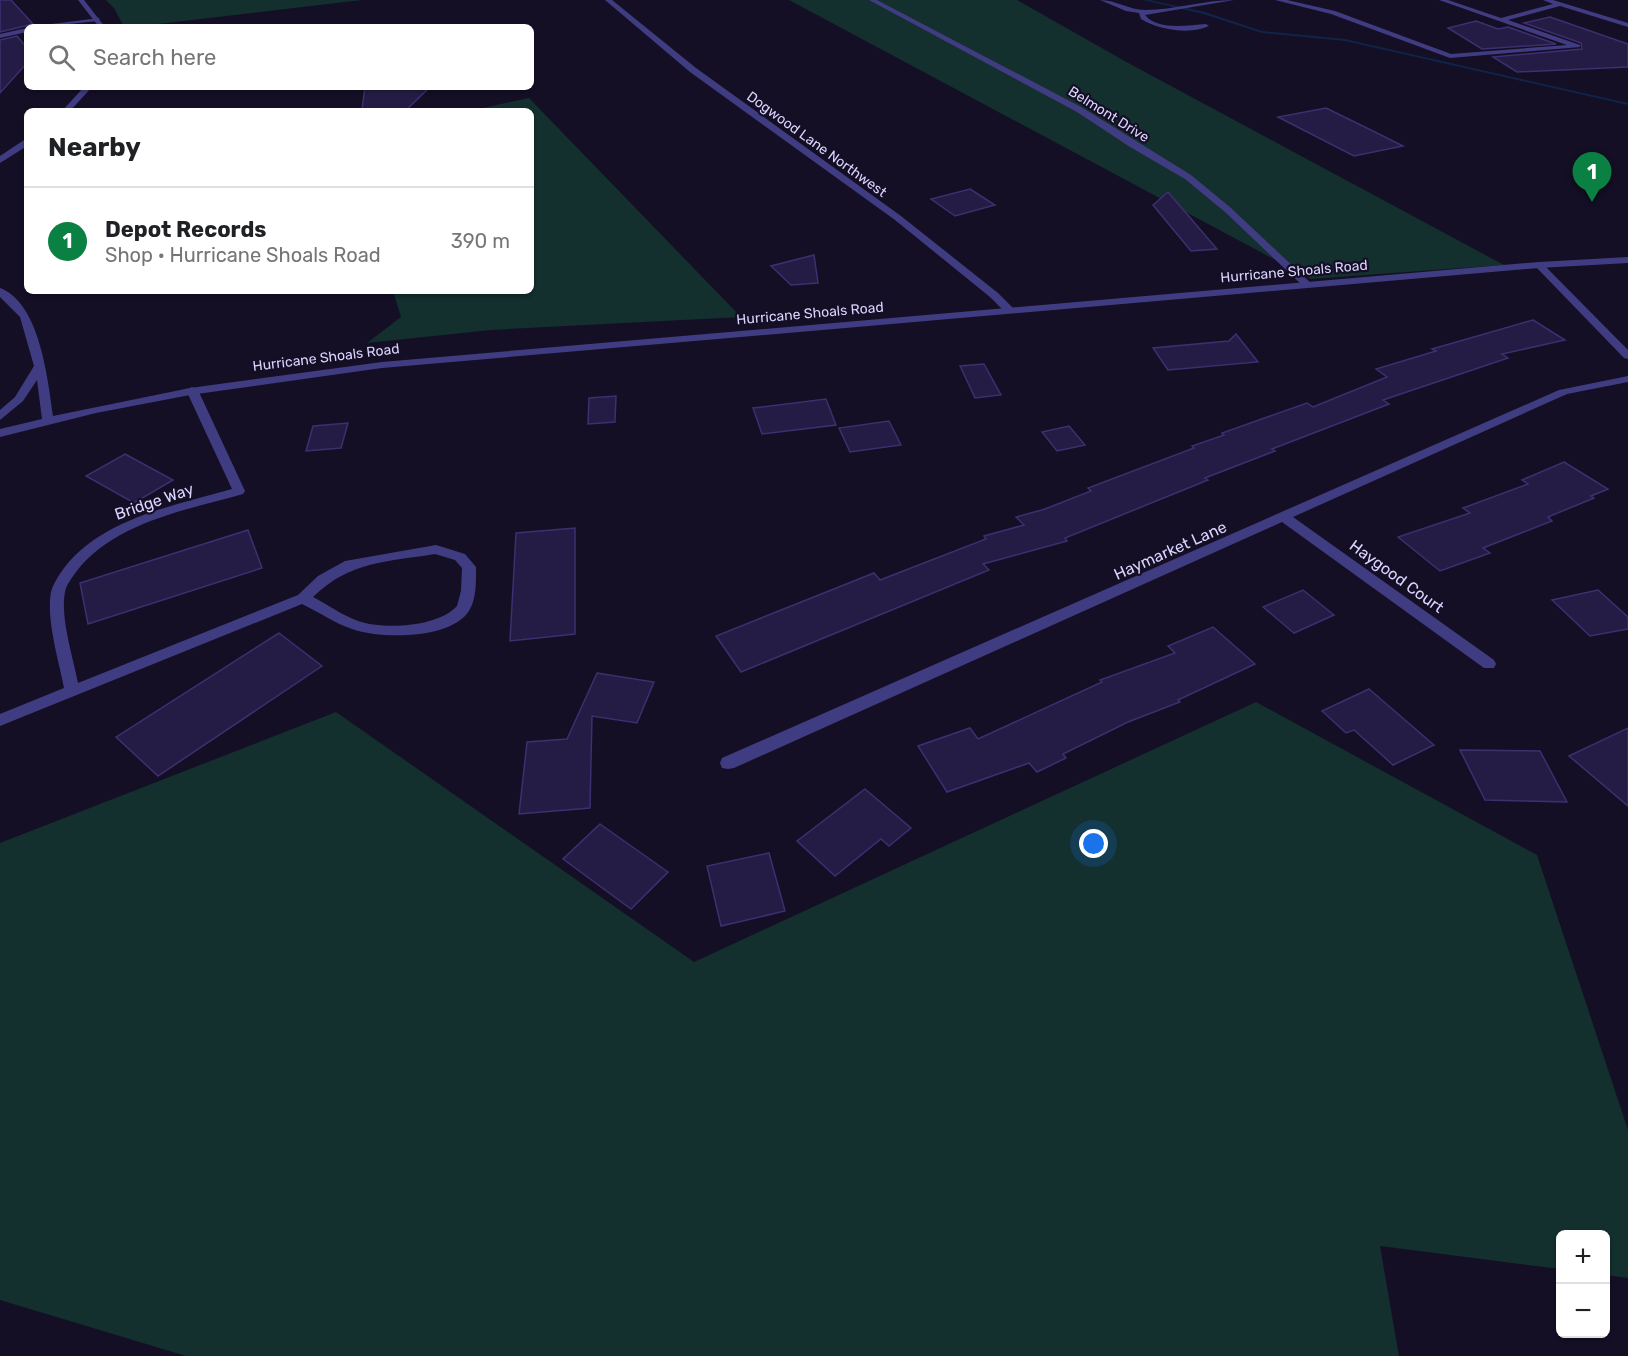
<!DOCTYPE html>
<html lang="en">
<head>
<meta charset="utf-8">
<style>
  body { margin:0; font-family:Rubik,sans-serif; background:#f2f2f2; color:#202124 }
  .controls { position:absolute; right:18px; bottom:18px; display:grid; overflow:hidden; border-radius:9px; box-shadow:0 2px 4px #0004 }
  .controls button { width:54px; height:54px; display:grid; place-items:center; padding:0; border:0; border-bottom:2px solid #e0e0e0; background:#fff; color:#202124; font:30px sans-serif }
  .you { position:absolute; left:1094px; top:844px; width:21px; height:21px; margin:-15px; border:4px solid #fff; border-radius:50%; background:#1a73e8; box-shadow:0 0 0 9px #1a73e833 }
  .badge { display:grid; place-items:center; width:39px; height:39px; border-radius:50%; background:#0b8043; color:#fff; font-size:20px; font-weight:700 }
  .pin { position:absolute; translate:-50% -50px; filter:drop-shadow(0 2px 3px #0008) }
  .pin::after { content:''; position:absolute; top:32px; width:21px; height:18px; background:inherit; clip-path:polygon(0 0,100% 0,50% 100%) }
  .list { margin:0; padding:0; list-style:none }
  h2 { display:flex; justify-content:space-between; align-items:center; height:78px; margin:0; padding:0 24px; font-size:26px }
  h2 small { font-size:20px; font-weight:400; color:#757577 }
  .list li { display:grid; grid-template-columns:39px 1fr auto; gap:18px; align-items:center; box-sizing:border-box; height:108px; padding:0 24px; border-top:2px solid #e0e0e0 }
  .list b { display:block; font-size:22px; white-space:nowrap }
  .list p { margin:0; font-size:20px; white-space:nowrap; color:#757577 }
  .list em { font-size:20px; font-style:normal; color:#757577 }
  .icon { flex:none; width:33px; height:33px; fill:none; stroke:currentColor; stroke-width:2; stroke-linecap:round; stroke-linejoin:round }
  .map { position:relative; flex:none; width:1628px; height:1356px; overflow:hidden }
  .search { position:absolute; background:#fff; box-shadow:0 2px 4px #0004; left:24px; top:24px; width:510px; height:66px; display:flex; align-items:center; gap:15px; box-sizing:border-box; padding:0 21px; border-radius:9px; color:#757577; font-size:22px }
  .panel { position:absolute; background:#fff; box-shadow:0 2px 4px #0004; left:24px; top:108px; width:510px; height:186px; border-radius:9px }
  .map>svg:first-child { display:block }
</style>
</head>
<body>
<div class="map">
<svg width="1628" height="1356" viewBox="0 0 1628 1356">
  <rect width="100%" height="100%" fill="#140f25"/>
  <!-- green -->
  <g fill="#132f2e">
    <path d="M106,0H362L133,27H124L114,8Z"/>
    <path d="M789,0H1017L1130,64L1504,265L1311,279Z"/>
    <path d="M529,98L741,317L491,330L367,343L401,317L393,291H531V111H469Z"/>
    <path d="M1256,702L1537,855L1628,1130V1278L1606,1275V1234H1560V1269L1380,1246L1399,1356H186L0,1300V843L336,712L694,962Z"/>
  </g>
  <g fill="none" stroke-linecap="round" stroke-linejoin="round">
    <!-- stream -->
    <path fill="#102449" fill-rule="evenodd" d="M1143,0H1150L1205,12L1262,31L1345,39L1628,103V105L1345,41L1262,33L1203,14Z"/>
  </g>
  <!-- building -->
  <g fill="#251c45" stroke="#3d2f70" stroke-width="1.5">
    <path d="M0,0H11L33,24L0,32Z"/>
    <path d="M1550,17L1628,44V67L1517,72L1493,57L1582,49L1581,43L1524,23Z"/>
    <path d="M1476,21L1498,29L1508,27L1556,44L1482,49L1448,28Z"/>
    <path d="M17,36L27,48V63L0,93V40Z"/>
    <path d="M365,87H430L405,111L362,109Z"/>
    <path d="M1326,108L1375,132L1403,146L1354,156L1278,117Z"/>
    <path d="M970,189L995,205L955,216L931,199Z"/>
    <path d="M1168,192L1217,249L1191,251L1153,205Z"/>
    <path d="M814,255L818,283L791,285L771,266Z"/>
    <path d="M1533,320L1565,340L1502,354L1508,358L1383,400L1389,404L1272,449L1275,451L1205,478L1208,480L1065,538L1067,541L983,564L989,570L741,672L716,636L874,573L880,580L986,539L984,536L1024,525L1016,517L1045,509L1091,491L1088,488L1194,448L1192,446L1224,435L1222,433L1307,403L1313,407L1387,377L1376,369L1436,351L1432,349Z"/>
    <path d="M1236,334L1258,362L1168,370L1153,348L1229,341Z"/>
    <path d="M984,364L1001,395L975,398L960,366Z"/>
    <path d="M616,396L615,422L588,424L589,398Z"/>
    <path d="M826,399L836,425L762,434L753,408Z"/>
    <path d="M889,421L901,445L850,452L839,428Z"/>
    <path d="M348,423L341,448L306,451L313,426Z"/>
    <path d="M1069,426L1085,445L1057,451L1042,432Z"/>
    <path d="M125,454L173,480L134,503L86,476Z"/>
    <path d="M1564,462L1608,489L1591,496L1594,498L1548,517L1552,521L1483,548L1490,553L1440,571L1398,537L1470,513L1463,508L1528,484L1522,480Z"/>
    <path d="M575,528V634L510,641L516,533Z"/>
    <path d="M248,530L262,568L88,624L80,583Z"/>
    <path d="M1303,590L1334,615L1294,633L1263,607Z"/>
    <path d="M1598,590L1628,617V629L1590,636L1552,600Z"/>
    <path d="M1213,627L1255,664L1178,700L1180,702L1128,722L1063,754L1066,758L1037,772L1029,763L947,792L918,746L970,728L978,739L1102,682L1100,680L1175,653L1168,646Z"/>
    <path d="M279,633L322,666L158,776L116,737Z"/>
    <path d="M597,673L654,682L637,723L592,716L590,808L519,814L527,742L567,739Z"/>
    <path d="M1369,689L1434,745L1393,765L1354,730L1346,733L1322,711Z"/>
    <path d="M1628,728V806L1569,756Z"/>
    <path d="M1460,750L1540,751L1567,802L1485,800Z"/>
    <path d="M865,789L911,828L889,846L881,839L835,876L797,841Z"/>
    <path d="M600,824L668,872L631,909L563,859Z"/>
    <path d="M769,853L785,911L721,926L707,866Z"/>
  </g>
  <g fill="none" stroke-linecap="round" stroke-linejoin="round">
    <!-- minor -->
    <g fill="#403c82" fill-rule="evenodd">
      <path d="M605,0H612L696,68L901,216L998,293L1014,309V313H1006L990,297L895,220L690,72Z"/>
      <path d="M869,0H877L1083,108L1191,175L1231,208L1313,285L1304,287L1225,212L1185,179L1130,147L1077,112Z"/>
      <path d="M1100,0C1116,0 1129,10 1145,10C1175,10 1204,0 1234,0L1145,15C1158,31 1188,25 1206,24L1209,26C1191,35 1158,30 1141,19L1139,13L1126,11Z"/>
      <path d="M1275,0H1287L1335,11L1451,54L1567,45L1439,0H1448L1501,18L1553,4L1543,0H1553L1628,23V27L1560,6L1508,20L1580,45V47L1450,58L1331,14Z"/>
      <path d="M100,18L98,21L40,27L43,25Z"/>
      <path d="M27,28V32L0,38V34Z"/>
      <path d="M1536,263H1542L1628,350V359L1624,358L1536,267Z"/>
      <path d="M1628,376V382L1567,394L1293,517L1494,660L1496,664L1494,668H1484L1282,522L734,768L728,769L722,768L720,763L722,758L1559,390Z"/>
      <path d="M192,387L198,390L245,491L243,494C187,510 114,522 76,572C72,578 66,585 65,592C60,617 73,657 78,683L298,595L318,576L345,561L436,545L465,554L476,567C476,583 477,604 465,616C442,639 381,639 352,629C334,623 319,612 302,604L0,726V714L64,688C59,661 46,620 51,592C53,584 59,575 64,568C103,518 173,506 232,489L186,390ZM435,554L455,560L462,568L461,591L457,606C438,627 384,630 358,621C342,615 328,605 313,597C350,561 386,562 435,554Z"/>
    </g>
    <!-- tertiary -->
    <g fill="#403c82" fill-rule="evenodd">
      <path d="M78,0H84L105,27H99Z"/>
      <path d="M84,87H92L70,111H62Z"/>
      <path d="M24,140H27V146L0,163V156Z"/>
      <path d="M1628,257V263L1539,268L382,368L190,395L96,413L0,437V429L42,419L37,380L23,401L0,420V410L15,397L34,366L20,317L0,297V288C40,303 48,380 53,416L190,388L382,362L1539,262Z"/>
    </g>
  </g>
  <g text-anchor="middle" stroke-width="4.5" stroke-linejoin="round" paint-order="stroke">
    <!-- far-street labels -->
    <g font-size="14" fill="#dad4fe" stroke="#140f25">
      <text transform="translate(1109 114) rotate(32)" y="5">Belmont Drive</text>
      <text transform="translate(817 144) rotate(36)" y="5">Dogwood Lane Northwest</text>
      <text transform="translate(1294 271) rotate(-5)" y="5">Hurricane Shoals Road</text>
      <text transform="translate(810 313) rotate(-5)" y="5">Hurricane Shoals Road</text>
      <text transform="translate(326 357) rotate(-7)" y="5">Hurricane Shoals Road</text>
    </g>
    <!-- street labels -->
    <g font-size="16" fill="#dad4fe" stroke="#140f25">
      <text transform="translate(154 501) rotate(-19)" y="6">Bridge Way</text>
      <text transform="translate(1170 550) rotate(-24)" y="6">Haymarket Lane</text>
      <text transform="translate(1397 576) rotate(36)" y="6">Haygood Court</text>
    </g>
  </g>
</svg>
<div class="controls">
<button>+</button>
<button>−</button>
</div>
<div class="you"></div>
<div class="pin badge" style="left:1592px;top:202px">1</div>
<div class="search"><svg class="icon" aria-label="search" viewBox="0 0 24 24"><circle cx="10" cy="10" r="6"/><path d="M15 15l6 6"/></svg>Search here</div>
<section class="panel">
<h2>Nearby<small></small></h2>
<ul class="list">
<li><span class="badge">1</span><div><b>Depot Records</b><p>Shop · Hurricane Shoals Road</p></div><em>390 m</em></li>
</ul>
</section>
</div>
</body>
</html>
